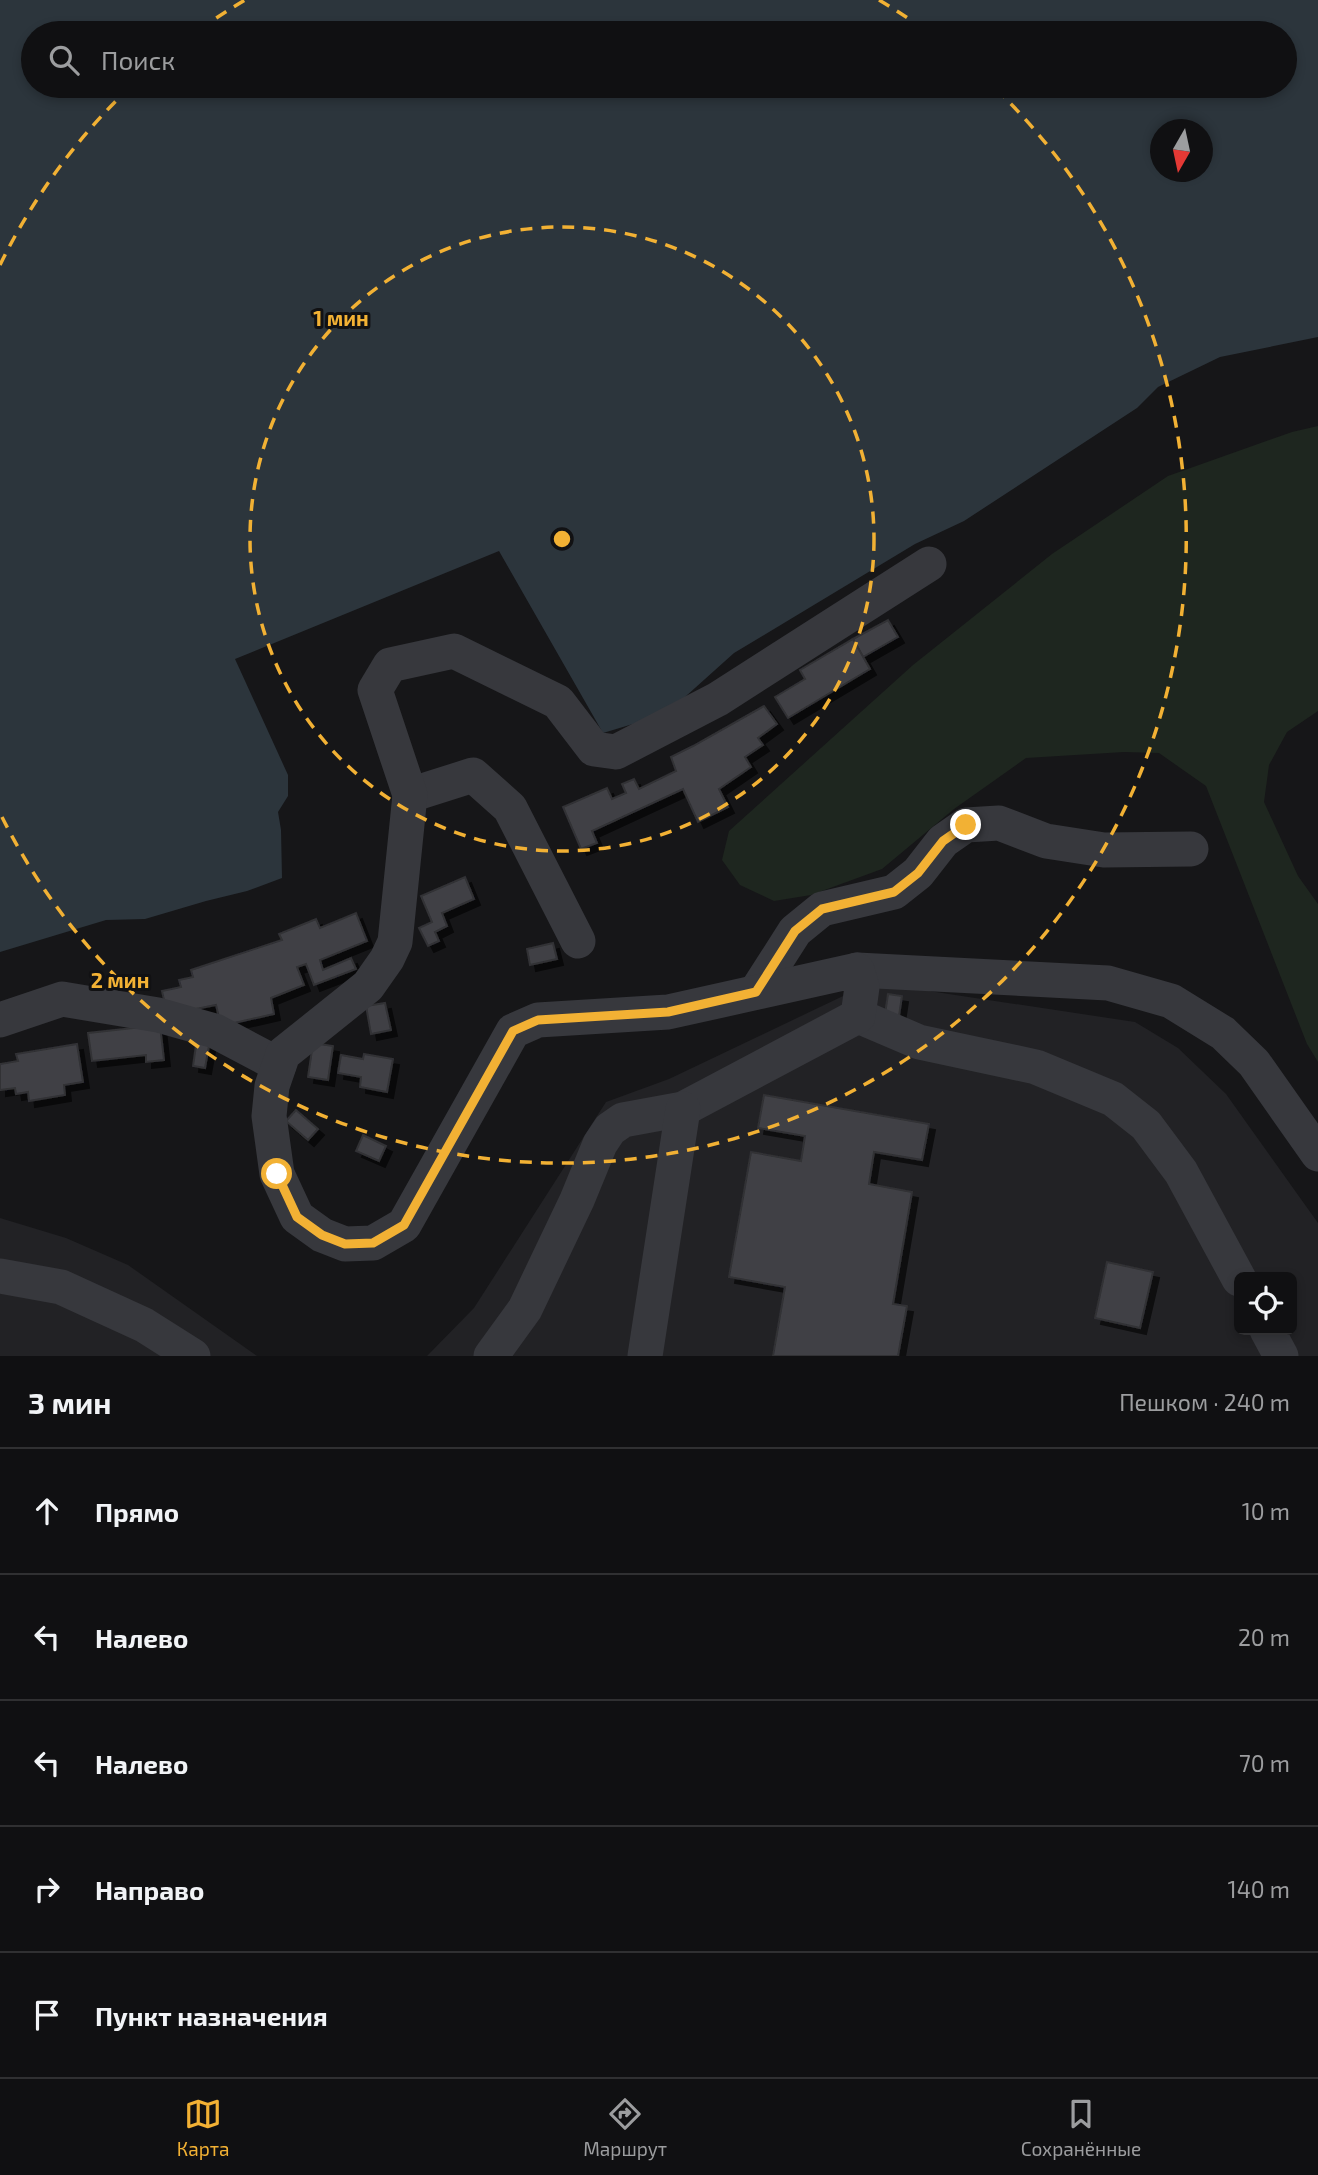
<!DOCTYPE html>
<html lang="ru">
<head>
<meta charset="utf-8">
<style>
  body { margin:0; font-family:"Exo 2",sans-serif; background:#1e1e20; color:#f1f3f6 }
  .controls { position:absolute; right:21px; bottom:21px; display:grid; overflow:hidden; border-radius:10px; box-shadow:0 4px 10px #0003 }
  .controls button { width:63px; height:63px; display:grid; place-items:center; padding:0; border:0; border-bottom:2px solid #303032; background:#101012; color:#f1f3f6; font:35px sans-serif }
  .compass { position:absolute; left:1150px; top:119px; width:63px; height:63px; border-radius:50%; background:#101012; box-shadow:0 4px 10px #0003; rotate:189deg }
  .stop { position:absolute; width:21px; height:21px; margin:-16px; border:5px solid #f2b134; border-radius:50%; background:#fff }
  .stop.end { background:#f2b134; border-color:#fff; box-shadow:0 2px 7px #0008 }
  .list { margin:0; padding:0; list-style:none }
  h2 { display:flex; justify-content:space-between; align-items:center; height:91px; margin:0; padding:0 28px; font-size:30px }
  h2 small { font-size:23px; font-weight:400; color:#9c9d9f }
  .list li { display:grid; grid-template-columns:46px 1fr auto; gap:21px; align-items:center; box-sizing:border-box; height:126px; padding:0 28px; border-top:2px solid #303032 }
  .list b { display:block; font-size:26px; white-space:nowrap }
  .list em { font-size:23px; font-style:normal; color:#9c9d9f }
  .icon { flex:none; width:38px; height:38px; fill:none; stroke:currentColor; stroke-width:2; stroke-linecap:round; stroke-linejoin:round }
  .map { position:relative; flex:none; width:1318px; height:1356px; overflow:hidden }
  .search { position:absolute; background:#101012; box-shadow:0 4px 10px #0003; left:21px; right:21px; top:21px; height:77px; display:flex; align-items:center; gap:18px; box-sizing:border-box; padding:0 24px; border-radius:38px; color:#9c9d9f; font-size:26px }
  .sheet { height:721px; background:#101012 }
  nav { display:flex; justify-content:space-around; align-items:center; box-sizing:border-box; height:98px; border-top:2px solid #303032; background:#101012; font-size:19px; color:#9c9d9f }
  nav a { display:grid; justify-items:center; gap:4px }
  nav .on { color:#f2b134 }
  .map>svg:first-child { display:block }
</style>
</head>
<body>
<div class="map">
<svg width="1318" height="1356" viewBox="0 0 1318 1356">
  <defs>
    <filter id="shadow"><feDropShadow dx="6" dy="6" stdDeviation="0" flood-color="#0009"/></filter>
  </defs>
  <rect width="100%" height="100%" fill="#161618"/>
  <!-- built -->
  <g fill="#222225" fill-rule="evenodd">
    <path d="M896,986L1135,1022L1178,1048L1226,1094L1318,1223V1356H427L474,1308L606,1102L669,1079L862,987ZM1239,1277H1292V1330H1239Z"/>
    <path d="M0,1218L66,1238L128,1265L257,1356H0Z"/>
  </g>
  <!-- green -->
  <path fill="#1e261f" d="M1318,426V711L1287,732L1269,765L1264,802L1298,876L1318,904V1062L1307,1044L1206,786L1159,753L1124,752L1026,758L954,809L882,869L811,895L774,901L740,885L722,860L729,831L913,665L1052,554L1168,476L1292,432Z"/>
  <!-- water -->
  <path fill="#2c353c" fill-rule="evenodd" d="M0,0H1318V337L1220,357L1158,387L1137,408L964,521L915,544L734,653L666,714L603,733L499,551L235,659L288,775V796L278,812L281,830L282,878L247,891L206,901L145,919L106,920L0,952ZM33,33H1285V86H33ZM1160,130H1202V172H1160Z"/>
  <!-- building -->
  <g fill="#404145" stroke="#303034" stroke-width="2" filter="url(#shadow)">
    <path d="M888,620L898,637L863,657L853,639Z"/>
    <path d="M853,639L870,669L788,718L775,697L805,679L800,670Z"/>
    <path d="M764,706L777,724L758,738L763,745L745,757L751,767L719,789L728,807L698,822L683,789L592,831L597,843L581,849L563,807L607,788L612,799L626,793L622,784L634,779L639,789L676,771L671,757L693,746Z"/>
    <path d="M465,877L474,899L442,913L447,926L435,932L439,941L428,946L419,928L432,922L421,896Z"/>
    <path d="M356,913L367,941L320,960L323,970L351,958L356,969L314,985L306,964L297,967L304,985L271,998L274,1014L221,1026L216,1005L186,1011L166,1009L162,991L181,987L179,980L193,977L191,970L282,940L279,934L316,919L320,928Z"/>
    <path d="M553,943L557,959L530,965L527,949Z"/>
    <path d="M888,994L902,996L899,1016L885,1014Z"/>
    <path d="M385,1003L391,1030L371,1034L366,1006Z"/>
    <path d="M160,1025L164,1060L146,1062V1055L92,1061L88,1033Z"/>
    <path d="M197,1038L210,1040L205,1068L193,1066Z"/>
    <path d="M313,1043L333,1046L328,1080L308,1077Z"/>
    <path d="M77,1044L83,1082L64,1085L65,1095L29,1101L28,1092L16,1094L15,1088L0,1090V1064L18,1061L16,1054Z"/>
    <path d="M364,1054L393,1059L387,1092L360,1087L361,1077L338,1073L341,1055L363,1059Z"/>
    <path d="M764,1095L929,1124L922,1160L874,1152L869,1184L912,1192L893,1304L907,1306L898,1356H773L785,1287L729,1277L751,1152L801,1161L805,1136L758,1128Z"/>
    <path d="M296,1110L318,1129L308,1140L286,1121Z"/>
    <path d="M363,1135L386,1146L379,1161L356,1151Z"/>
    <path d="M1107,1262L1153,1272L1140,1328L1095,1318Z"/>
  </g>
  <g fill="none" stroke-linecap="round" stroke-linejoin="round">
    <!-- minor -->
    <g stroke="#37383d" stroke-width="35">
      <path d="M410,795L473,775L510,808L578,941"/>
      <path d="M857,970L1108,983L1171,1001L1223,1033L1254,1063L1318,1154"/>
      <path d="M756,992L795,931L822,909L894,892L918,873L943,841L966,825L999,823L1046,841L1104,850L1191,849"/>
      <path d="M858,1016L919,1042L1036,1067L1113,1099L1146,1125L1181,1172L1239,1279"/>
      <path d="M0,1020L62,999L158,1015L215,1031L279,1065"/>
      <path d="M0,1276L61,1287L144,1325L193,1356"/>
      <path d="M1267,1330L1281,1356"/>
      <path d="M491,1356L525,1309L577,1200L600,1144L610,1129L623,1120L683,1109L858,1016L862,987L857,970L668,1012L538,1020L513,1031L404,1225L373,1243L345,1244L322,1235L297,1217L277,1174L269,1116L272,1086L283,1054L368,986L387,959L395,942L410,795L375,690L390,665L454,651L558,702L594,749L616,752L718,699L929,564"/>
      <path d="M645,1356L683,1109"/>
    </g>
  </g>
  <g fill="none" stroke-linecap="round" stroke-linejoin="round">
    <!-- route -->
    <path stroke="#f2b134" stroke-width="9" d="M277,1174L297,1217L322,1235L345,1244L373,1243L404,1225L513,1031L538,1020L668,1012L756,992L795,931L822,909L894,892L918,873L943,841L966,825"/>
  </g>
  <!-- distance rings -->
  <g fill="none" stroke="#f2b134" stroke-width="3.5" stroke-dasharray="12 9">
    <circle cx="562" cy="539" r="312"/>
    <path d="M0 265A625 625 0 0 1 128 89M199 30A625 625 0 0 1 245 0M879 0A625 625 0 0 1 925 30M996 89A625 625 0 1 1 0 813"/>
  </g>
  <circle cx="562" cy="539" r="10" fill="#f2b134" stroke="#111113" stroke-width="3.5"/>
  <g font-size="21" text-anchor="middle" font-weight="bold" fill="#f2b134" stroke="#111113" stroke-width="6" stroke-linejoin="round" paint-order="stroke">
    <text x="341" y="326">1 мин</text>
    <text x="120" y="988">2 мин</text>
  </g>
</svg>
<div class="controls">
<button><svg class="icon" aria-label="locate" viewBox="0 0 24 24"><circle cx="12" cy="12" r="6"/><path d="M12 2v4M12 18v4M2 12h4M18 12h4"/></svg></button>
</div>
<svg class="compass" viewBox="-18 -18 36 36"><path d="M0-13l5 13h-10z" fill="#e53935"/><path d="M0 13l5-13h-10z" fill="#9c9d9f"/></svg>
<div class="stop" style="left:277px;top:1174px"></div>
<div class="stop end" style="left:966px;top:825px"></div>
<div class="search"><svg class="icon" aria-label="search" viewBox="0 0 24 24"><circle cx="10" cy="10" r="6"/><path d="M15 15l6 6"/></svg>Поиск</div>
</div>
<section class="sheet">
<h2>3 мин<small>Пешком · 240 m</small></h2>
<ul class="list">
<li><svg class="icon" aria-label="ahead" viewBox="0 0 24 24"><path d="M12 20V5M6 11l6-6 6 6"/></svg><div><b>Прямо</b></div><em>10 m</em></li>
<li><svg class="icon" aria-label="left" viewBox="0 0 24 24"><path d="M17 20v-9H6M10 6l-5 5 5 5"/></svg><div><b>Налево</b></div><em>20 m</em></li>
<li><svg class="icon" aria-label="left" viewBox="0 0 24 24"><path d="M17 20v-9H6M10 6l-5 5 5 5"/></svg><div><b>Налево</b></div><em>70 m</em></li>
<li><svg class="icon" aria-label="right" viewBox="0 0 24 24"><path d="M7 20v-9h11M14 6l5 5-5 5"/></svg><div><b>Направо</b></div><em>140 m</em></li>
<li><svg class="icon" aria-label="arrive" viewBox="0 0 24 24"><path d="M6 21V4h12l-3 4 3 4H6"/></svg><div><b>Пункт назначения</b></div></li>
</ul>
</section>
<nav>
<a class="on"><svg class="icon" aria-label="map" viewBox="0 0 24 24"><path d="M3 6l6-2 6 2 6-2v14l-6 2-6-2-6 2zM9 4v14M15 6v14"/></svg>Карта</a>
<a><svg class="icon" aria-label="directions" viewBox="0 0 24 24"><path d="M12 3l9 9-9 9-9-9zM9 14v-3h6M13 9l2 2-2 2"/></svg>Маршрут</a>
<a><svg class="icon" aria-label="saved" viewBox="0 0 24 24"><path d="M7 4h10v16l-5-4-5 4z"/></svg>Сохранённые</a>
</nav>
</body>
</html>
